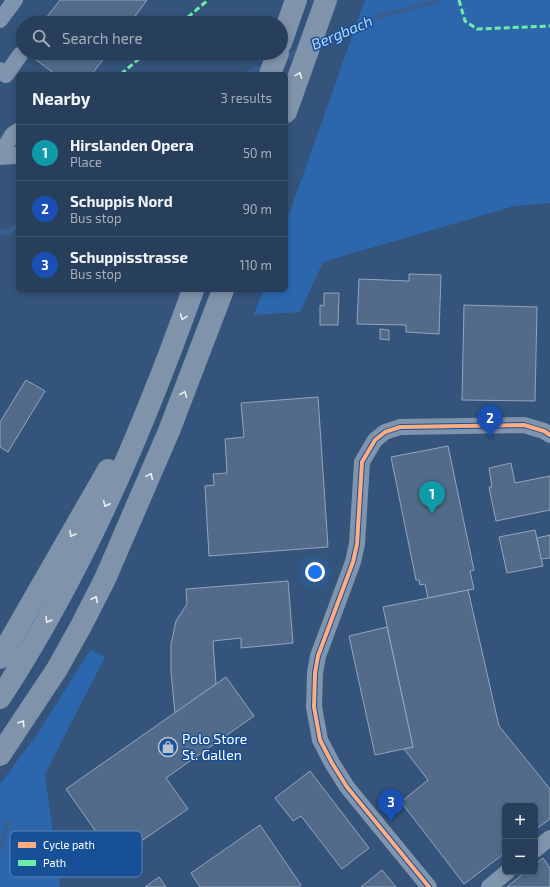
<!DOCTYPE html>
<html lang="en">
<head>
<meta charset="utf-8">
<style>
  body { margin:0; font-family:"Exo 2",sans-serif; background:#304662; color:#f1f3f6 }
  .controls { position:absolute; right:12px; bottom:12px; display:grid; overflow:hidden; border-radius:6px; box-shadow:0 2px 6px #0003 }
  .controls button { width:36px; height:36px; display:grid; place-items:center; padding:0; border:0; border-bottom:1px solid #445872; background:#283f5c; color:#f1f3f6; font:20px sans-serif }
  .you { position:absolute; left:315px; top:572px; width:14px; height:14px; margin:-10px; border:3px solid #fff; border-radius:50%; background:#1a73e8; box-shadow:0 0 0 6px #1a73e833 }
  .badge { display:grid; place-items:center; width:26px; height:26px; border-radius:50%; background:#b8c3d1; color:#fff; font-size:13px; font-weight:700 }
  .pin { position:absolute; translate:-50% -33px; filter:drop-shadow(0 1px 2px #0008) }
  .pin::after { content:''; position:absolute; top:21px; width:14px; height:12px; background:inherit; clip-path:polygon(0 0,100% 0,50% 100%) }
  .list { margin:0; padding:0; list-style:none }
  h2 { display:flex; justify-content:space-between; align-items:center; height:52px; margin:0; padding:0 16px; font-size:17px }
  h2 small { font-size:13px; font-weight:400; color:#a5afbb }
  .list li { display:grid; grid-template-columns:26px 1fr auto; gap:12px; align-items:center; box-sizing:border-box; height:56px; padding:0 16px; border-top:1px solid #445872 }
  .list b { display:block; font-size:15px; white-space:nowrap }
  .list p { margin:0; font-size:13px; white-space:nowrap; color:#a5afbb }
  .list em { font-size:13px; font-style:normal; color:#a5afbb }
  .icon { flex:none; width:22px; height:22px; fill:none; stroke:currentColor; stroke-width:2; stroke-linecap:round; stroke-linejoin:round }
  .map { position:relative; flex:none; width:550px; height:887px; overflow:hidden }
  .search { position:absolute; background:#283f5c; box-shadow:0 2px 6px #0003; left:16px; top:16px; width:272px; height:44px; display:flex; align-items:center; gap:10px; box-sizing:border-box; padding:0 14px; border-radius:22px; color:#a5afbb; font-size:15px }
  .panel { position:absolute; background:#283f5c; box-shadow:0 2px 6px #0003; left:16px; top:72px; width:272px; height:220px; border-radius:6px }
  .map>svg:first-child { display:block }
</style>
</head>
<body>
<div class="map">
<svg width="550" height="887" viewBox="0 0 550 887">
  <rect width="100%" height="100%" fill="#35547b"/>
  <!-- green -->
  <g fill="#2c67ae">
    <path d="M365,0H550V203L514,206L323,262L300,312L254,315L263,290H286V223Z"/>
    <path d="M90,650L105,657L45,774L60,887H0V784L38,733Z"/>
  </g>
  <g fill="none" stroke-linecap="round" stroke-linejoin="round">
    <!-- stream -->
    <g stroke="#385f92" stroke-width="5">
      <path d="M319,43L378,17L440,0"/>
      <path d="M284,58L300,51"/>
      <path d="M246,74L265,66"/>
      <path d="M0,233L10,231L18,225"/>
      <path d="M0,849L8,823"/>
    </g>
  </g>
  <!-- building -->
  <g fill="#526b8a" stroke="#93a5bb">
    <path d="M60,0H147L130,23H42Z"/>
    <path d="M27,53H108L92,74H55Z"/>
    <path d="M409,274L441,275L439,334L406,332V325L357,324L359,279L409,281Z"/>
    <path d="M324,293H339L338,325H320V305L324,306Z"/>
    <path d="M464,305L537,307L535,401L462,400Z"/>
    <path d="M380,329L389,330V340L380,339Z"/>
    <path d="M26,380L45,391L8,452L0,447V422Z"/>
    <path d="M318,397L328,547L209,556L205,486L214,485L213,474L227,473L225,439L244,437L241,403Z"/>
    <path d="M448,446L474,570L470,571L474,589L428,598L425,584L420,585L419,580H416L391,457Z"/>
    <path d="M511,463L515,483L550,476V510L496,521L489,487H492L489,468Z"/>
    <path d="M535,530L543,566L507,573L499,537Z"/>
    <path d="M550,535V558L541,559L537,538Z"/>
    <path d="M288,581L293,643L241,648V638L213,641L216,684L175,713L171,672V644L176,621L187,604L186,589Z"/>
    <path d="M468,590L499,726L550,789V819L535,830V806H505V853L464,884L401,802L428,780L404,749L413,747L383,607Z"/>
    <path d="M387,627L413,747L375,755L349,636Z"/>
    <path d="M226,677L254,716L166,778L188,809L115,859L66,789Z"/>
    <path d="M310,771L369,848L342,869L301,816L293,821L275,798Z"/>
    <path d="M260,825L301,885L298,887H200L191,873Z"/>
    <path d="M543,858L550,868V887H507L525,872H535V864Z"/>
    <path d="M382,870L396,887H361Z"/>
    <path d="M159,877L166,887H145Z"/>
  </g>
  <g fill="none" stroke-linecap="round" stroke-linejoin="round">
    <!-- minor -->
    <g stroke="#7f94ad" stroke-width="16">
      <path d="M0,20L15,0"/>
      <path d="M0,70L6,75L20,55"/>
      <path d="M0,155L12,135L18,131"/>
      <path d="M0,157L14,156L18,154"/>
      <path d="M535,850L550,838"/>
      <path d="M429,887L347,787L332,763L320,740L314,707L315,673L318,656L353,562L357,544L362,462L375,440L385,432L400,427L524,425L544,431L550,435"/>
      <path d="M489,887L507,872"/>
    </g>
    <!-- highway -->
    <g stroke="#7f93ab" stroke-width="22">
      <path d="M281,43L296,0"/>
      <path d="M270,74L278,53"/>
      <path d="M286,112L326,0"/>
      <path d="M0,658L108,470"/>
      <path d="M0,698C83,571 142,432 193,290"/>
      <path d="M0,755L57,669L81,626L105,579L169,431L223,290"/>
    </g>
    <!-- quiet -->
    <g stroke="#6deda7" stroke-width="3" stroke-dasharray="6 3" stroke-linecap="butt">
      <path d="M459,0L465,21L477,29L550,26"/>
      <path d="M181,23L208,0"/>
      <path d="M121,74L146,53"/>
    </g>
    <defs>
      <path id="cycleway" d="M429,887L347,787L332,763L320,740L314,707L315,673L318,656L353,562L357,544L362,462L375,440L385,432L400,427L524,425L544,431L550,435"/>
    </defs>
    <!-- cycleway casing -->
    <use href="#cycleway" stroke="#185098" stroke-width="6"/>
    <!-- cycleway -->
    <use href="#cycleway" stroke="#ffac80" stroke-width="4"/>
  </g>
  <!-- one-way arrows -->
  <defs><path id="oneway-chevron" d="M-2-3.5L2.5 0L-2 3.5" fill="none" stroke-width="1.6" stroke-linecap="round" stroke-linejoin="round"/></defs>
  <g stroke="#eceff2">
    <use href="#oneway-chevron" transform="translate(299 75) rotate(-70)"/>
    <use href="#oneway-chevron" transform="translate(183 317) rotate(110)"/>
    <use href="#oneway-chevron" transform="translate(184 394) rotate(-68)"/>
    <use href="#oneway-chevron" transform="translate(150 476) rotate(-66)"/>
    <use href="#oneway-chevron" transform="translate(106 504) rotate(115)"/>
    <use href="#oneway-chevron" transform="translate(72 534) rotate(120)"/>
    <use href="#oneway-chevron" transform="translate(95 599) rotate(-63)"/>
    <use href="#oneway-chevron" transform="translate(48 620) rotate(120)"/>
    <use href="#oneway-chevron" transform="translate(22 723) rotate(-57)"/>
  </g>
  <!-- icons -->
  <defs>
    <symbol id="shop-ring" viewBox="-11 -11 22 22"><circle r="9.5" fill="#185098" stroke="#b8c3d1" stroke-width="1.5"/><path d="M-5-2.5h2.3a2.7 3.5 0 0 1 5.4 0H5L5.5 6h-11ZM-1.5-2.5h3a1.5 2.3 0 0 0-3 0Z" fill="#b8c3d1"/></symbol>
  </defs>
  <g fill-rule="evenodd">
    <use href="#shop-ring" x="157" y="736" width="22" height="22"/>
  </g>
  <g text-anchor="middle" stroke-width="3" stroke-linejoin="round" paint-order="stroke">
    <!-- poi labels -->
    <g font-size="14" fill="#fff" stroke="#185098" text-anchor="start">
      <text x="182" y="744">Polo Store<tspan x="182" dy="16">St. Gallen</tspan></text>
    </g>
    <!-- water labels -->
    <g font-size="15" font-style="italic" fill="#b8d5f8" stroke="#185098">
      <text transform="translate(342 33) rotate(-23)" y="5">Bergbach</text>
    </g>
  </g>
  <!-- legend -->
  <rect x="10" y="831" width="132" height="46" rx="6" fill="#185098" stroke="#5d84b7" stroke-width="1"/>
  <rect x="18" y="842" width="18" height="6" fill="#ffac80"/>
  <rect x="18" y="860" width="18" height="6" fill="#6deda7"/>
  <g font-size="11" fill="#fff">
    <text x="43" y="849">Cycle path</text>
    <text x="43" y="867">Path</text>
  </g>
</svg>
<div class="controls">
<button>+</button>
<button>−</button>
</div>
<div class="you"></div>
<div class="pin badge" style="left:432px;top:514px;background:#0f9aa8">1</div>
<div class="pin badge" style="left:490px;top:438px;background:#1a4fb4">2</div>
<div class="pin badge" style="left:391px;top:822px;background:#1a4fb4">3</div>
<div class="search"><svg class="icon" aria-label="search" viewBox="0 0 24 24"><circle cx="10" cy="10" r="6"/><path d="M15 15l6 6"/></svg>Search here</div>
<section class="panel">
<h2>Nearby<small>3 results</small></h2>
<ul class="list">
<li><span class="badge" style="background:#0f9aa8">1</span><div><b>Hirslanden Opera</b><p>Place</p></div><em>50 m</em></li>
<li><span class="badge" style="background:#1a4fb4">2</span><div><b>Schuppis Nord</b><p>Bus stop</p></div><em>90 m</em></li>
<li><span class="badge" style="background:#1a4fb4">3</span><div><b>Schuppisstrasse</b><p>Bus stop</p></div><em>110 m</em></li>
</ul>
</section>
</div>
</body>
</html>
